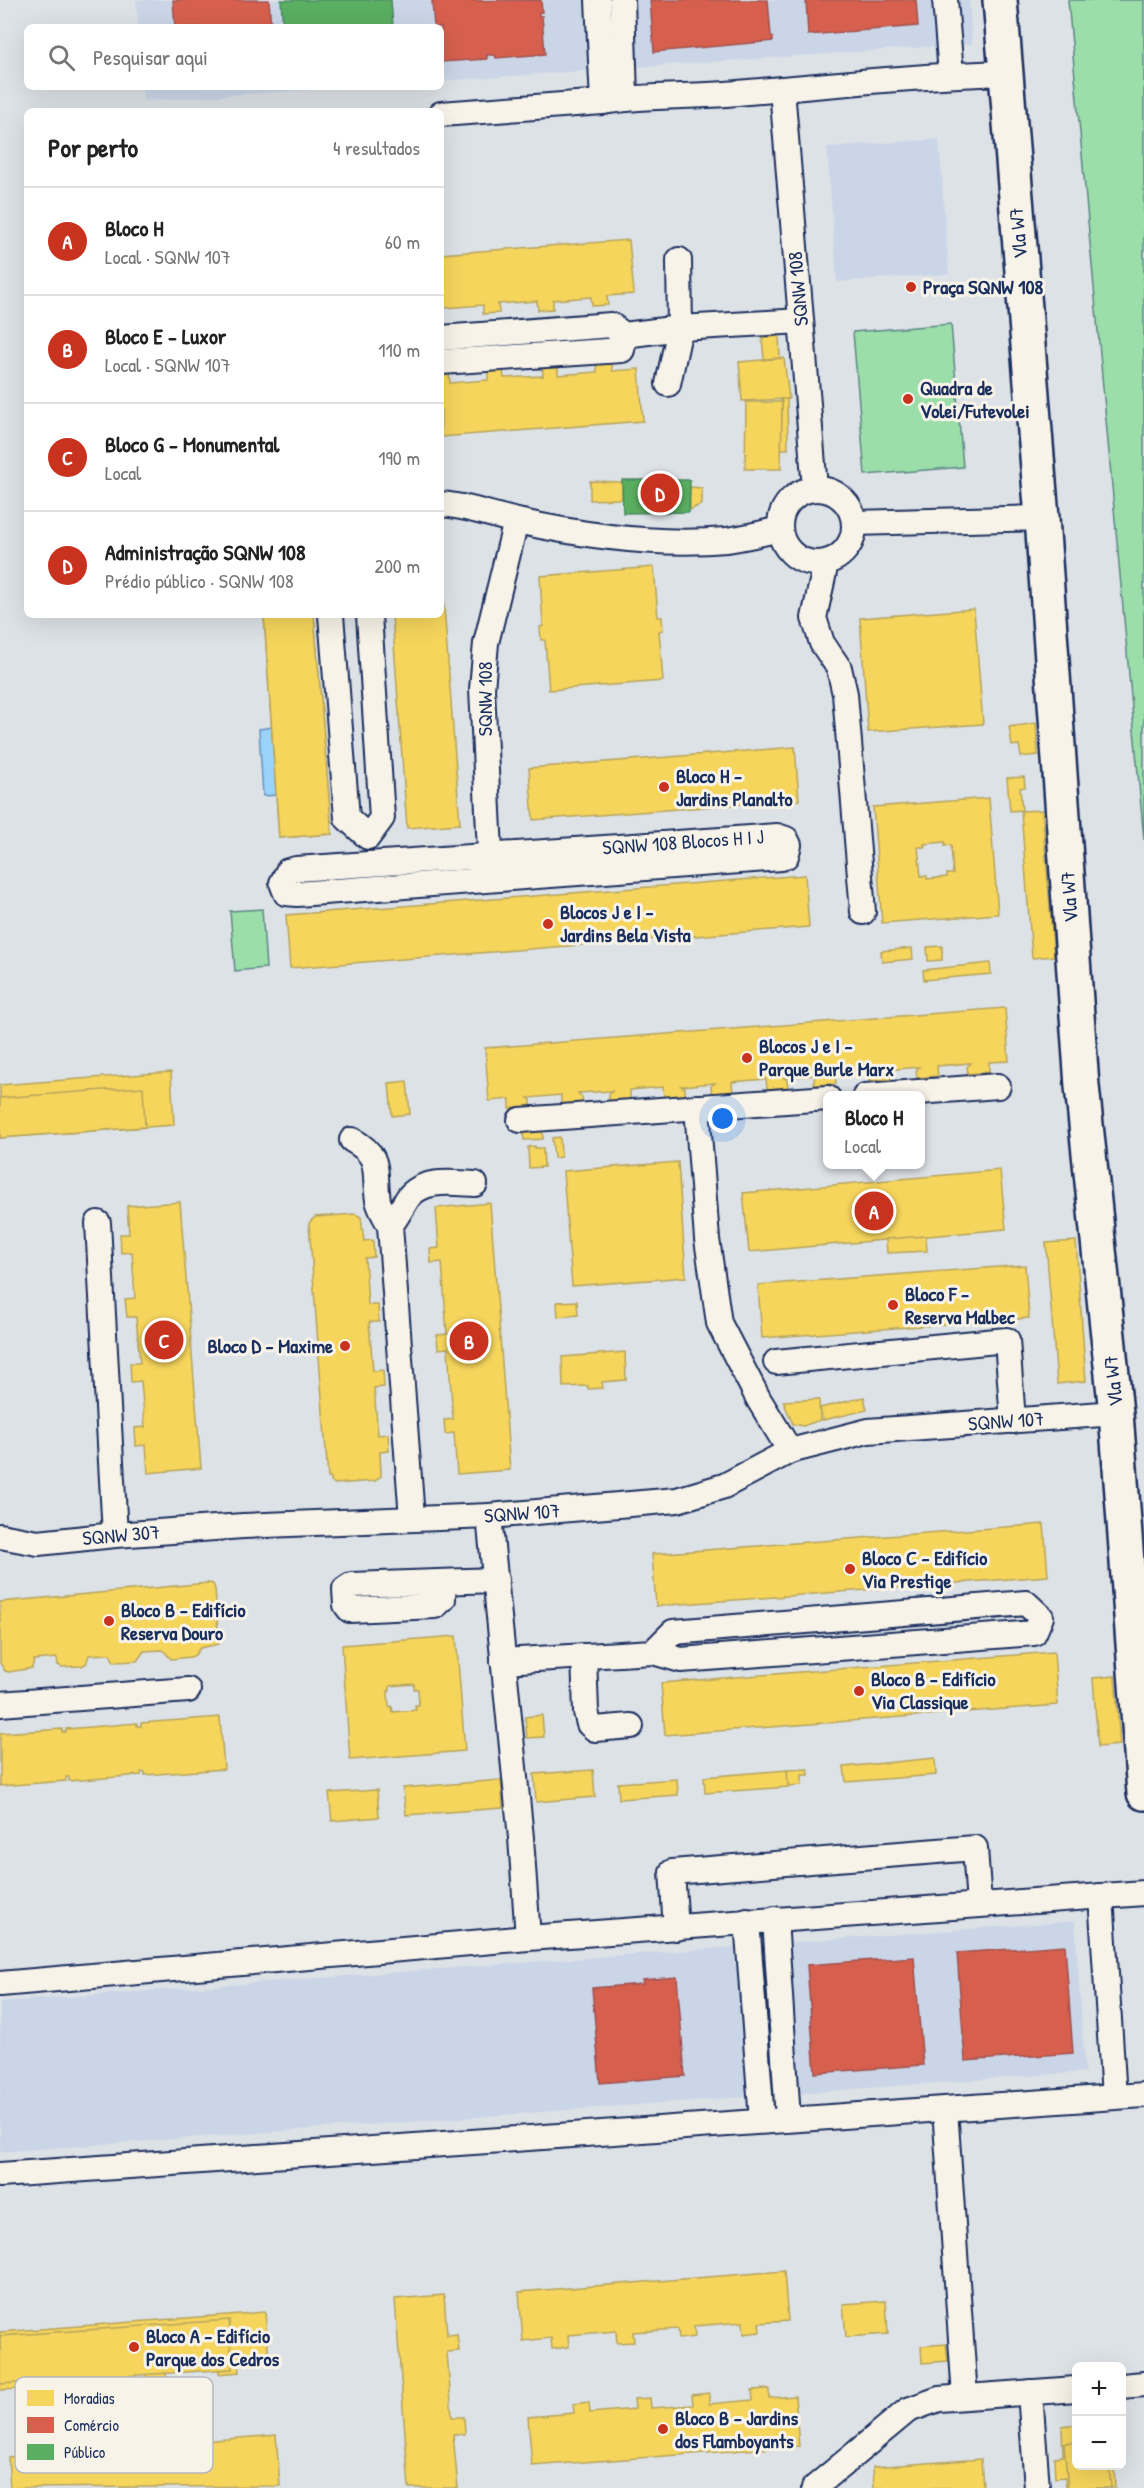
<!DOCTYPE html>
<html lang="pt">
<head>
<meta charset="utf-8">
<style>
  body { margin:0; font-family:"Patrick Hand",sans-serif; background:#f6f6f6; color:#222 }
  .controls { position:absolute; right:18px; bottom:18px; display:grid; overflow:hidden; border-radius:9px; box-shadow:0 6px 24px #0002 }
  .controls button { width:54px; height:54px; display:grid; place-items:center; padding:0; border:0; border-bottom:2px solid #e0e0e0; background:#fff; color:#222; font:30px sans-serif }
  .you { position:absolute; left:723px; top:1119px; width:21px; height:21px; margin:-15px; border:4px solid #fff; border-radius:50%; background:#1a73e8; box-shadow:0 0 0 9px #1a73e833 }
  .badge { display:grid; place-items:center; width:39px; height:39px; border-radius:50%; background:#c8321e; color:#fff; font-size:20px; font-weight:700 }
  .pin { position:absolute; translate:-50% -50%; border:3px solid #fff; box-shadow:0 2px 6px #0006 }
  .popup { position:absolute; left:823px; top:1091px; width:102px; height:78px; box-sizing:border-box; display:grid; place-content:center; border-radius:9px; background:#fff; filter:drop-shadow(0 2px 4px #0005); font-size:20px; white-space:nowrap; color:#767676 }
  .popup b { font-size:22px; color:#222 }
  .popup::after { content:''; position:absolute; left:50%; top:100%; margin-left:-12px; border:12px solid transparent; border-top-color:#fff }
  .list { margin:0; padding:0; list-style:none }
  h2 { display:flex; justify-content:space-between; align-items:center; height:78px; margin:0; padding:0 24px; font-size:26px }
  h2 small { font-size:20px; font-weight:400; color:#767676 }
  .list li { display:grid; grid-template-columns:39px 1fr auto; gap:18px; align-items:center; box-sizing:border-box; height:108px; padding:0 24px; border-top:2px solid #e0e0e0 }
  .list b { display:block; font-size:22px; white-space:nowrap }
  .list p { margin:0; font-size:20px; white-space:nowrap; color:#767676 }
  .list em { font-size:20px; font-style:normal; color:#767676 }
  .icon { flex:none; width:33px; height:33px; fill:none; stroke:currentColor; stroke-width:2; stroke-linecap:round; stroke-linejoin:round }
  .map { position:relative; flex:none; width:1144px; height:2488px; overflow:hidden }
  .search { position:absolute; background:#fff; box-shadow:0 6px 24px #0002; left:24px; top:24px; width:420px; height:66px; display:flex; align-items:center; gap:15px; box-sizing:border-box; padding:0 21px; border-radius:9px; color:#767676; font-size:22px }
  .panel { position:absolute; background:#fff; box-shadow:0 6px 24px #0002; left:24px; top:108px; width:420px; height:510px; border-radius:9px }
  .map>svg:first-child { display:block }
</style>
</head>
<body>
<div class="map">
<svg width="1144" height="2488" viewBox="0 0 1144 2488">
  <rect width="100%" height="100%" fill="#dde2e7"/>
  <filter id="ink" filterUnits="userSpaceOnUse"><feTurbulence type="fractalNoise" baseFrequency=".0167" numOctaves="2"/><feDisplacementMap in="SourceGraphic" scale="12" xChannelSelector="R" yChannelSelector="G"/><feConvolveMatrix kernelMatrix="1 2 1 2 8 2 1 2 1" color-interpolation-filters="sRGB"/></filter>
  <g filter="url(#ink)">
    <!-- built -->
    <g fill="#cad6e7">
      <path d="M136,0H969L972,44L441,81V27H138Z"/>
      <path d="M142,87H352L143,101Z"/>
      <path d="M939,139L949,274L837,282L827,147Z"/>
      <path d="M1075,1921L1085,2072L0,2152V2002Z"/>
    </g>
    <!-- green -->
    <g fill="#9bdea9" stroke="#5b8684" stroke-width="1.5">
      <path d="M1068,0H1144V840Z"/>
      <path d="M951,324L963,467L865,475L853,332Z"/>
      <path d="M262,909L266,968L235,971L230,911Z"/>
    </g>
    <!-- water -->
    <path fill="#9ad3fa" stroke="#6791bc" stroke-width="1.5" d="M273,727L278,795L263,796L259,729Z"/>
    <!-- homes -->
    <g fill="#f6d55c" stroke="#b4a35d" stroke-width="1.5" fill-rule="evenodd">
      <path d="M629,240L634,294L607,296L608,305L592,306L591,297L553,300V309L538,310L537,301L498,304L499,313L483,314V305L444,308L445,317L441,318V254Z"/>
      <path d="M779,336L780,358L764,359L762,338Z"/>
      <path d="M784,358L789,399L742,401L739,362Z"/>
      <path d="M612,361V371L639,369L643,421L441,437V374H449L450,383L488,380V371L503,370L504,378L543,376L542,367L558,365V375L597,372L596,362Z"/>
      <path d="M780,399H787L788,449H781L782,402Z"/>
      <path d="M746,402H782L781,469H745Z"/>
      <path d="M590,481L622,482V499L590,500Z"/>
      <path d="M690,487L702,488V504L690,510Z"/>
      <path d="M441,566L460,824L407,828L392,615H441Z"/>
      <path d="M654,567L658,617H662L663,630L659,631L663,681L549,690L545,640H541L540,627L543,626L540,576Z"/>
      <path d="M974,609L983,724L868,732L860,618Z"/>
      <path d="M264,615H314L332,834L279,838Z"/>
      <path d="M264,615H314L332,834L279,838Z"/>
      <path d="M1036,723L1038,755L1021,757L1019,745L1012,746L1009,727Z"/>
      <path d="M795,747L799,800L533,820L529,768Z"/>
      <path d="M1024,777L1025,787L1020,788L1022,810L1010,811L1007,778Z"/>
      <path d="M989,798L998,914L882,923L873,807ZM945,842V846L951,845L953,874H947V877L927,879V876H921L918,847H925L924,844Z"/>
      <path d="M1042,810L1054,956L1032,958L1021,811Z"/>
      <path d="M805,875L809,927L290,968L286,915Z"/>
      <path d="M942,946V960L928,961L927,947Z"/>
      <path d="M912,948L913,959L882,962L881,951Z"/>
      <path d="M990,963L991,974L924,980L923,970Z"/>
      <path d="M1005,1008L1009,1061L989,1062V1072L968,1074L967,1067L971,1063L937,1066L938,1076L917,1078L916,1071L919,1067L887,1070L890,1073L891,1079L869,1081V1071L835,1074L836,1084L814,1085V1079L817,1075L784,1078L787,1080L788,1087L767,1089L766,1079L732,1082L733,1092L712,1093L711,1086L715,1083L681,1086L685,1088V1095L664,1097L663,1087L630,1090V1100L609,1101V1094L612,1091L578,1093L582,1097L583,1103L561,1105V1095L528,1098L531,1100V1107L510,1109V1099L489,1101L485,1048Z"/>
      <path d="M171,1072L174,1125L0,1138V1085Z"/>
      <path d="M407,1081L410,1114L392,1116L389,1083Z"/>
      <path d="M143,1087L145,1127L0,1138V1098Z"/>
      <path d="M542,1124L543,1139L524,1140L522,1126Z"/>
      <path d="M560,1137L561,1157L554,1158L552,1138Z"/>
      <path d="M535,1146V1148H543L544,1167L529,1168L528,1147Z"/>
      <path d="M678,1162L686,1277L572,1286L563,1171Z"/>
      <path d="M1000,1170L1006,1229L749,1252L743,1193Z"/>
      <path d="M180,1202L201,1468L148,1473L146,1445L136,1446L135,1428L145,1427L141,1381L131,1382L130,1363H140L136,1317H127L125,1299L135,1298L132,1252L121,1253L120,1234H129L127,1206Z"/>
      <path d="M490,1203L510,1470L457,1474L454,1433L445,1434L444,1420L453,1419L448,1348L438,1349L437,1335L447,1334L442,1262L431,1263L430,1249L439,1248L436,1208Z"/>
      <path d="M355,1214L361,1217L364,1241L373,1240L374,1257L365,1258L368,1305H378L379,1322H369L373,1371L383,1370L384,1387L374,1388L378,1435L388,1434L389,1451L380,1452L381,1476L375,1481L335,1484L331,1482V1478H328L309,1223L315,1217Z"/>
      <path d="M926,1236L927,1251L887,1253L886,1239Z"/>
      <path d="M1076,1241L1086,1381L1057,1384L1046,1243Z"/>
      <path d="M1025,1265L1029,1318L762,1338L758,1285Z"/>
      <path d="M577,1301L578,1315L558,1317L557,1302Z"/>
      <path d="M625,1352L626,1380L602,1382L603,1388L588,1389V1386L563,1387L562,1357Z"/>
      <path d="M864,1397L867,1410L823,1420L820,1408Z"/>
      <path d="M819,1399L820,1420L803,1426L793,1424L783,1401Z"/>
      <path d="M1044,1524L1048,1576L656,1606L652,1554Z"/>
      <path d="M208,1583L213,1584L215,1589L219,1644L200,1648L195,1655L191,1657L171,1659L163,1650L144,1651L137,1661L114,1662L110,1654L89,1655L86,1664L81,1666L62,1667L58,1665L57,1658L34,1660L32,1668L9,1672L5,1671L0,1663V1602Z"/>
      <path d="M456,1636L465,1751L350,1760L342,1645ZM414,1684V1689H418L419,1705H415L416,1710L393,1712L392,1706L389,1707L388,1691H390V1686Z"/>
      <path d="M1054,1652L1058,1705L665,1735L661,1683Z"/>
      <path d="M1115,1676L1120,1745L1098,1747L1093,1678Z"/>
      <path d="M542,1715L544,1737L527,1738L525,1717Z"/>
      <path d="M220,1717L224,1769L145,1775V1772H141V1775L69,1781V1777H66V1781L0,1786V1733L62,1729V1732H66V1729L137,1723V1726H141V1723Z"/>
      <path d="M935,1758L936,1775L846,1782L844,1767Z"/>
      <path d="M808,1769L809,1775H802V1785L788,1786L787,1770Z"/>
      <path d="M593,1770L595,1797L536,1802L534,1774Z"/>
      <path d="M787,1770L788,1787L705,1793L704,1777Z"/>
      <path d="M677,1779L678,1795L619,1799L618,1783Z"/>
      <path d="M501,1780L503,1808L406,1815L403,1788Z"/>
      <path d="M377,1790L379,1817L332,1821L329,1793Z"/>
      <path d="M784,2271L788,2321L759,2323L760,2332L744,2334L743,2322L694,2326L695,2337L679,2339L678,2329L633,2332L634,2342L617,2343L616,2331L568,2335L569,2347L552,2349L551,2338L523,2341L519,2292Z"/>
      <path d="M444,2295L447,2335L457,2334L459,2351L447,2352L452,2417H464L465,2434H453L458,2488H409L395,2299Z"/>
      <path d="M886,2301L888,2334L846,2337L843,2304Z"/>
      <path d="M265,2312L269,2361L239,2363L240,2372L219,2374V2365L166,2369V2378L146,2380L145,2370L93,2374V2384L72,2385V2376L20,2380V2389L0,2390V2332Z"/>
      <path d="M229,2320L232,2369L0,2384V2336Z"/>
      <path d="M946,2344L948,2361L922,2363L921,2346Z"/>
      <path d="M769,2389V2398L795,2396L799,2446L532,2466L528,2417L574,2413L573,2404L589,2402L590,2413L635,2409L634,2399L650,2398L651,2408L693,2405L692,2395L709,2393V2404L753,2400L752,2390Z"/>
      <path d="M1076,2424V2466H1114L1115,2488H1066L1065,2477L1055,2478L1054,2457L1063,2456L1062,2426Z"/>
      <path d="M276,2435L280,2486L10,2488L8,2457Z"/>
      <path d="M1076,2442V2466H1109L1111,2488H1068L1064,2443Z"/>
      <path d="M981,2459L983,2488H874L873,2467Z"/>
    </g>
    <!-- shops -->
    <g fill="#d6604d" stroke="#9e5152" stroke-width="1.5">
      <path d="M173,0H269L271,27H175Z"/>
      <path d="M541,0L542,12H539V16H542L545,54L496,58L495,55H487V59L441,62V27H434L432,1Z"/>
      <path d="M650,0H768L771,36L773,37V41L654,52Z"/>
      <path d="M806,0H916L918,26L808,35Z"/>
      <path d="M1065,1945L1073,2053L965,2061L957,1953Z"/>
      <path d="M914,1957L923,2065L815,2073L807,1965Z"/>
      <path d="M677,1977L685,2076L600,2083L592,1988L643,1984L642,1980Z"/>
    </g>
    <!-- public -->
    <g fill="#5aae61" stroke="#478860" stroke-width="1.5">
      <path d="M281,0H391L393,27H283Z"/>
      <path d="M622,480H690L689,512L623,513Z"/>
    </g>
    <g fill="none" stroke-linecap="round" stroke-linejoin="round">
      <defs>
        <g id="street">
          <path d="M598,0L603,102"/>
          <path d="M622,0L625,98"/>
          <path d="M945,0L951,74"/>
          <path d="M782,89L815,489"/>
          <path d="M441,114L603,102C642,95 686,97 726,94C819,86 912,76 1005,73"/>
          <path d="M624,335L680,328L801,321"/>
          <path d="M441,338L611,325L624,335"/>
          <path d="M441,362L622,350L624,335"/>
          <path d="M668,384L680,328L679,260"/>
          <circle cx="817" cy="526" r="37"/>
          <path d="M441,504C468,506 490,515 517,521C585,536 656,546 726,540C744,538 762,533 780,529"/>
          <path d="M854,523L1042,518"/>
          <path d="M826,563L814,618L822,643L839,668L845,694L863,912"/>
          <path d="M331,615L347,818L368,837L382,818L369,615"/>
          <path d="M777,836L786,839L789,845L786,856L781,858L297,894L286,893L282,883L288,871L296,869Z"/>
          <path d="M491,872L482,689L486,643L516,521"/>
          <path d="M865,1096L998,1086"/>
          <path d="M697,1107L707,1239L719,1323L759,1400L790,1451"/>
          <path d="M520,1120L828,1098"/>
          <path d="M352,1140C383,1157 373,1170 378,1200C380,1210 386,1217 390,1226L412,1518"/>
          <path d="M98,1223L115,1535"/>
          <path d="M390,1226C397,1217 402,1207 408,1198C423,1178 453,1183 475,1184"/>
          <path d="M776,1362L1007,1340L1013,1421"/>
          <path d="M489,1516L521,1838L528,1938"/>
          <path d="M0,1536L38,1543L115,1535L243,1526L489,1516L677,1500L724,1486L790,1451L868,1431L1116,1413"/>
          <path d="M443,1583V1599L435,1606L350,1610L346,1605L345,1589L351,1585L496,1580"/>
          <path d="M584,1656L586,1712L589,1724L595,1729L631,1726"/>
          <path d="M503,1661L653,1652L681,1660L1034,1633L1041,1617L1026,1603L673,1632L653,1652"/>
          <path d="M0,1704L188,1690"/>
          <path d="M1101,1896L1114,2097"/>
          <path d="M775,1919L788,2119"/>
          <path d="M747,1921L762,2121"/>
          <path d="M676,1928L672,1872L975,1848L979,1905"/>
          <path d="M0,1984L528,1938L1144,1893"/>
          <path d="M945,2109L965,2397"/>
          <path d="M0,2175L1144,2095"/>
          <path d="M1122,2386L1144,2384"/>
          <path d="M1030,2392L1037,2488"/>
          <path d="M814,2488L908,2410L939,2399L1076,2389"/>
        </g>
        <path id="secondary" d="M1000,0L1042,518L1082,1086L1116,1413L1144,1793"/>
      </defs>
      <!-- street casing -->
      <use href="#street" stroke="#1b2f5e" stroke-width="28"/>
      <!-- secondary casing -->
      <use href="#secondary" stroke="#1b2f5e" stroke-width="38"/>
      <!-- street -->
      <use href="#street" stroke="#f7f3e8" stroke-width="24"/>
      <!-- secondary -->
      <use href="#secondary" stroke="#f7f3e8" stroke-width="33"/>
    </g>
  </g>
  <!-- markers -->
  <g fill="#c8321e" stroke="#f7f3e8" stroke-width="2">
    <circle cx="911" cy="287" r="6"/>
    <circle cx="908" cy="399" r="6"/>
    <circle cx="664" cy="787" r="6"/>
    <circle cx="548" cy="924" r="6"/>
    <circle cx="747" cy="1058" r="6"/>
    <circle cx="893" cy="1305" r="6"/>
    <circle cx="345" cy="1346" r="6"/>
    <circle cx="850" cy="1569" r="6"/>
    <circle cx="109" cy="1621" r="6"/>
    <circle cx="859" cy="1691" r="6"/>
    <circle cx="134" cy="2347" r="6"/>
    <circle cx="663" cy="2429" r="6"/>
  </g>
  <g text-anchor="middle" stroke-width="6" stroke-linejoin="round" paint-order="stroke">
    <!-- street labels -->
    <g font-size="20" fill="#1b2f5e" stroke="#f7f3e8">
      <text transform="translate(1018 233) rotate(-95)" y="7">Vla W7</text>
      <text transform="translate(798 289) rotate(-95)" y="7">SQNW 108</text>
      <text transform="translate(485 699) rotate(-90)" y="7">SQNW 108</text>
      <text transform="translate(683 842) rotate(-4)" y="7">SQNW 108 Blocos H I J</text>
      <text transform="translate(1069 897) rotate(-94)" y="7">Vla W7</text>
      <text transform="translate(1113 1381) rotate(-96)" y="7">Vla W7</text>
      <text transform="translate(1006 1421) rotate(-4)" y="7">SQNW 107</text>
      <text transform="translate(522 1513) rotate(-4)" y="7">SQNW 107</text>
      <text transform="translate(121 1535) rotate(-5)" y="7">SQNW 307</text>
    </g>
    <!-- poi labels -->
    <g font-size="20" font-weight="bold" fill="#1b2f5e" stroke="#f7f3e8" text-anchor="start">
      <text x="923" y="294">Praça SQNW 108</text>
      <text x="920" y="395">Quadra de<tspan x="920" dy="23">Volei/Futevolei</tspan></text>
      <text x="676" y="783">Bloco H -<tspan x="676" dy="23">Jardins Planalto</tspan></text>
      <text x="560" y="919">Blocos J e I -<tspan x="560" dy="23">Jardins Bela Vista</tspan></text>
      <text x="759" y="1053">Blocos J e I -<tspan x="759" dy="23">Parque Burle Marx</tspan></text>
      <text x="905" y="1301">Bloco F -<tspan x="905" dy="23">Reserva Malbec</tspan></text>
      <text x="333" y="1353" text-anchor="end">Bloco D - Maxime</text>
      <text x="862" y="1565">Bloco C - Edifício<tspan x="862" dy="23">Via Prestige</tspan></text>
      <text x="121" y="1617">Bloco B - Edifício<tspan x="121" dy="23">Reserva Douro</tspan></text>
      <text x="871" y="1686">Bloco B - Edifício<tspan x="871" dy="23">Via Classique</tspan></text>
      <text x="146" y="2343">Bloco A - Edifício<tspan x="146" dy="23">Parque dos Cedros</tspan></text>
      <text x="675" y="2425">Bloco B - Jardins<tspan x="675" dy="23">dos Flamboyants</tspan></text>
    </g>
  </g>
  <!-- legend -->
  <rect x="15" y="2377" width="198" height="96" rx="9" fill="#f7f3e8" stroke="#b5b8bf" stroke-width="1.5"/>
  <rect x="27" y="2390" width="27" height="16" fill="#f6d55c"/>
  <rect x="27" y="2417" width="27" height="16" fill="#d6604d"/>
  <rect x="27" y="2444" width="27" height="16" fill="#5aae61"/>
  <g font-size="16" fill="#1b2f5e">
    <text x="64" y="2404">Moradias</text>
    <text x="64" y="2431">Comércio</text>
    <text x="64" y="2458">Público</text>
  </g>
</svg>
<div class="controls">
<button>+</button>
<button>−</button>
</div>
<div class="you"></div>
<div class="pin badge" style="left:874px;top:1211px">A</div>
<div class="popup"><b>Bloco H</b>Local</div>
<div class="pin badge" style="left:469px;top:1341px">B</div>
<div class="pin badge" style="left:164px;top:1340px">C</div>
<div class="pin badge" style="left:660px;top:493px">D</div>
<div class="search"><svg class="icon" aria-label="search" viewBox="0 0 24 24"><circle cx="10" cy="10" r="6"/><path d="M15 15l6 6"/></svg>Pesquisar aqui</div>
<section class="panel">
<h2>Por perto<small>4 resultados</small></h2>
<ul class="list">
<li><span class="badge">A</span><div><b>Bloco H</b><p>Local · SQNW 107</p></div><em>60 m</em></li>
<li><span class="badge">B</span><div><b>Bloco E - Luxor</b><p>Local · SQNW 107</p></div><em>110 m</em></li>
<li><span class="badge">C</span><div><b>Bloco G - Monumental</b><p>Local</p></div><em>190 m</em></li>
<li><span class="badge">D</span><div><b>Administração SQNW 108</b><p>Prédio público · SQNW 108</p></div><em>200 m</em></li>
</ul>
</section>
</div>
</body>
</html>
